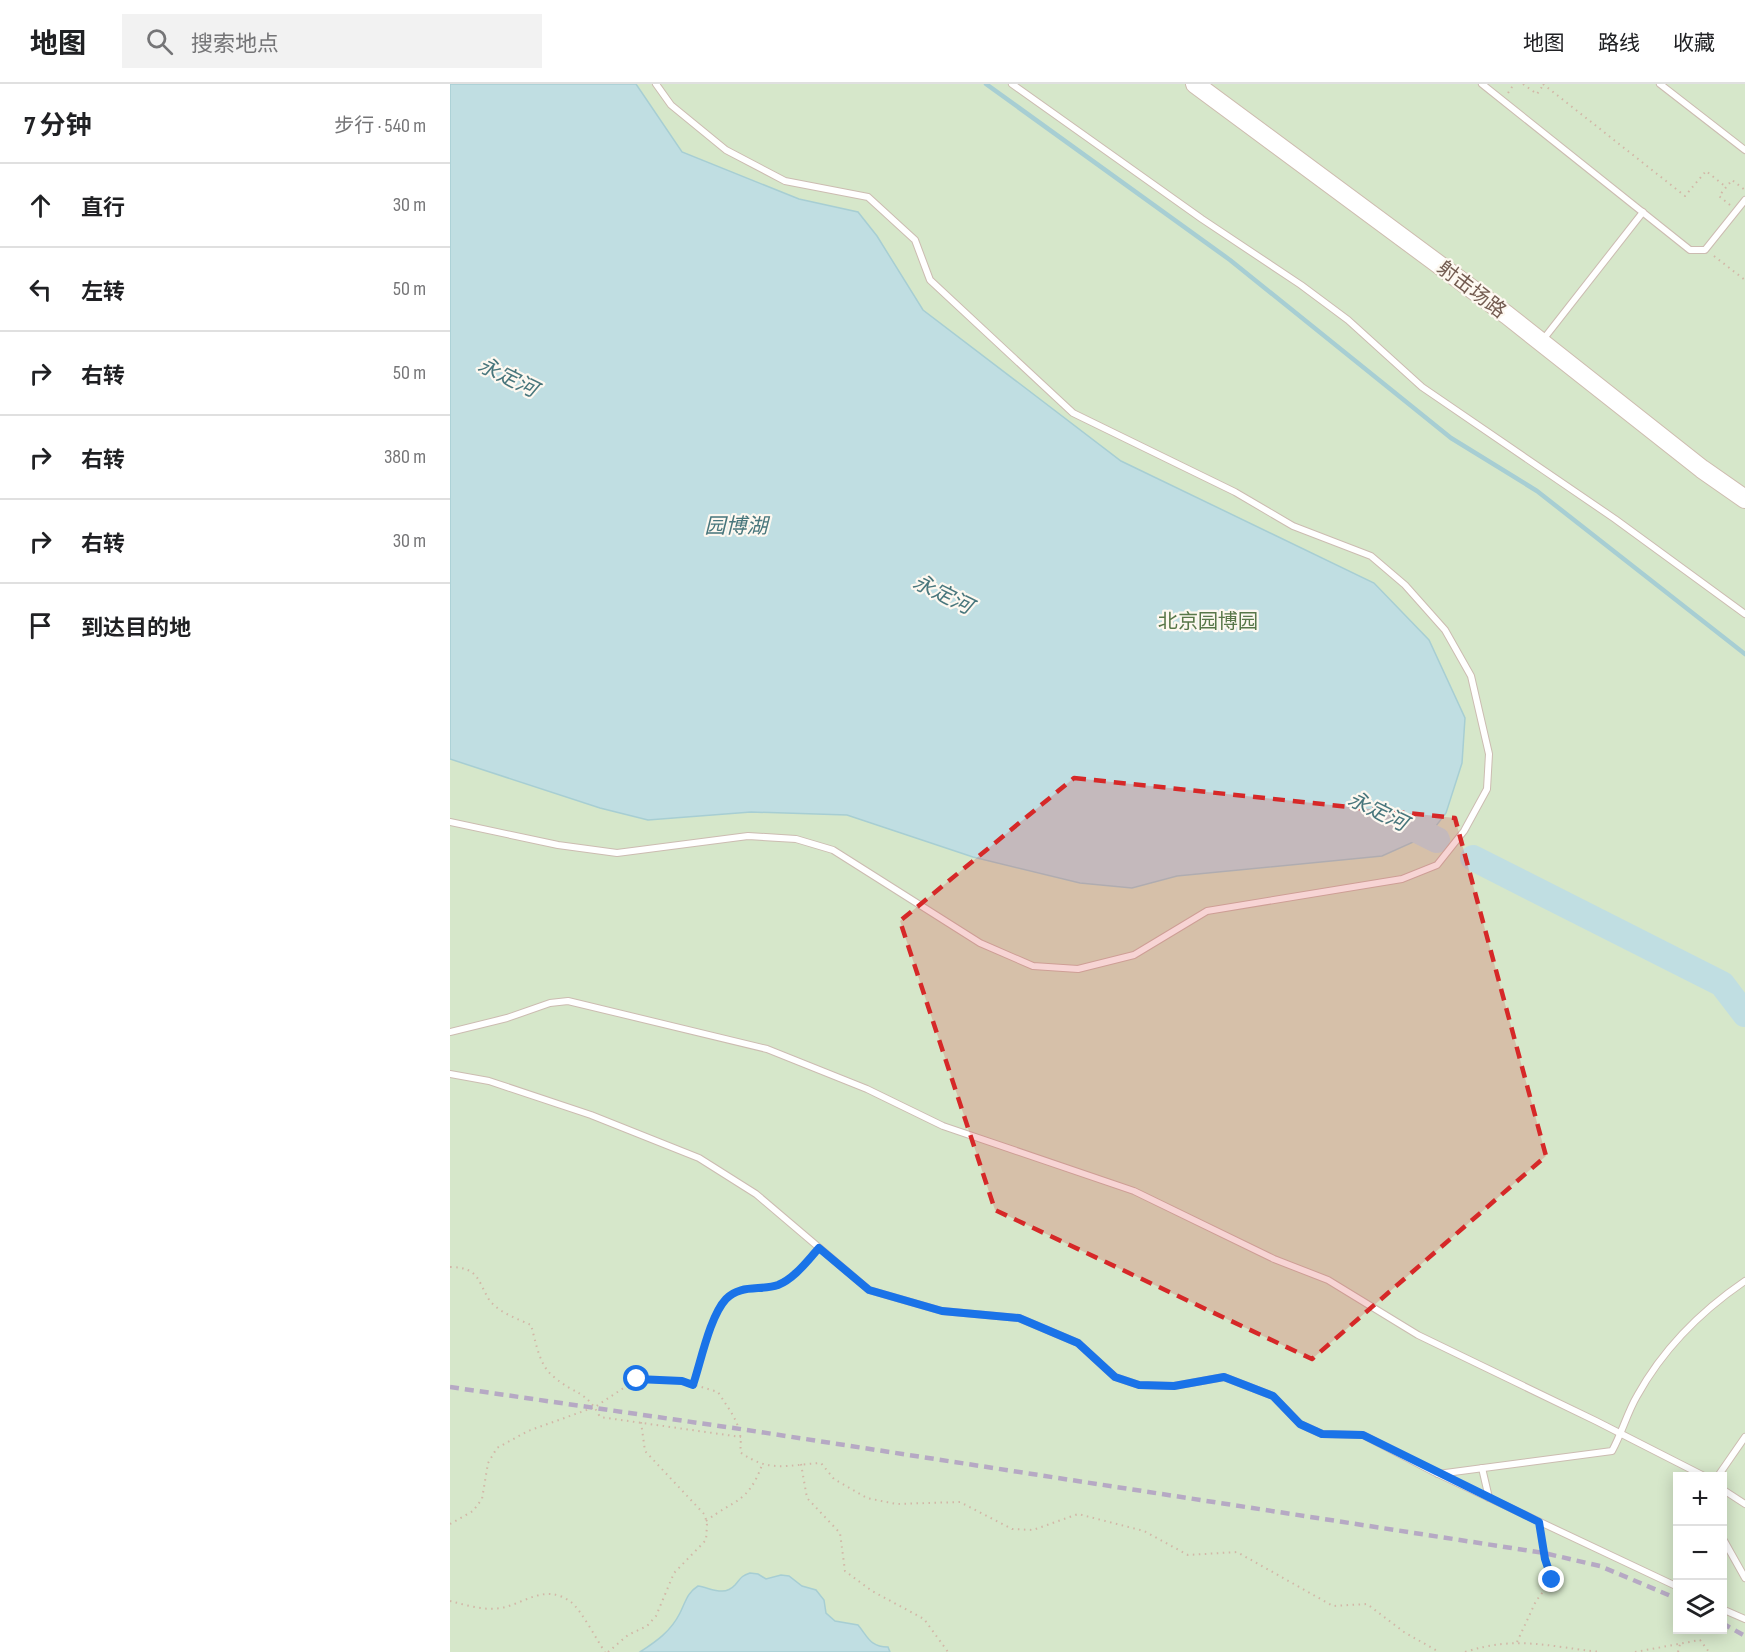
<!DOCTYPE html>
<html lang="zh">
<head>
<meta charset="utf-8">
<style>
  body { margin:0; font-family:"Sofia Sans Condensed","Noto Sans SC",sans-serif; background:#f2f2f2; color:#202124 }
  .controls { position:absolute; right:18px; bottom:18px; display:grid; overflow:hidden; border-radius:0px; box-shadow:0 3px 15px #0003 }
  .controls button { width:54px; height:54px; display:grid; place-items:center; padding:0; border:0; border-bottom:2px solid #e0e0e0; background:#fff; color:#202124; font:30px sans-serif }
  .stop { position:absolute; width:18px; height:18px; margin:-14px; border:4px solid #1a73e8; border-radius:50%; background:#fff }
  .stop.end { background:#1a73e8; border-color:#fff; box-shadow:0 2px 6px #0008 }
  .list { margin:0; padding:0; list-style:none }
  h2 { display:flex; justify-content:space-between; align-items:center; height:78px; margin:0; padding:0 24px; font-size:26px }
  h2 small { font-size:20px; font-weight:400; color:#757577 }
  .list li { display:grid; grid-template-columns:39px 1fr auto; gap:18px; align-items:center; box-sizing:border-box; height:84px; padding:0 24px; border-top:2px solid #e0e0e0 }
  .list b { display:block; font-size:22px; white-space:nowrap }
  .list em { font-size:20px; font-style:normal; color:#757577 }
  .icon { flex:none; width:33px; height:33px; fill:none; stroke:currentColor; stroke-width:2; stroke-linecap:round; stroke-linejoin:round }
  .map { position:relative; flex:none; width:1295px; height:1568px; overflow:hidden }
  header { display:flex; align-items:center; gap:36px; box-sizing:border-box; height:84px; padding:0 30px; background:#fff; border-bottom:2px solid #e0e0e0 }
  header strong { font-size:28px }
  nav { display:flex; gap:33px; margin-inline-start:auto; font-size:21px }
  .search { width:420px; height:54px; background:#f2f2f2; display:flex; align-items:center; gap:15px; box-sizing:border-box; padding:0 21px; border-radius:0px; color:#757577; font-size:22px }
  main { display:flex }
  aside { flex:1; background:#fff }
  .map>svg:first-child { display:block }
</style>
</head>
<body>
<header>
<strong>地图</strong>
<div class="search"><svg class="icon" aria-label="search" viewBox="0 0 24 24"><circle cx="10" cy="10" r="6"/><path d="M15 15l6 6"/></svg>搜索地点</div>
<nav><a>地图</a><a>路线</a><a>收藏</a></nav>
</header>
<main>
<aside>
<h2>7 分钟<small>步行 · 540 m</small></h2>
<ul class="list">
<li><svg class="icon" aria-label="ahead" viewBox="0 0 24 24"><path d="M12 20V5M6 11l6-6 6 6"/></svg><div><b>直行</b></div><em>30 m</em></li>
<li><svg class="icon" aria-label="left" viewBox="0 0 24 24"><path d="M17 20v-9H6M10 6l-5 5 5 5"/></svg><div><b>左转</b></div><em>50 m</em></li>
<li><svg class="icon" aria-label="right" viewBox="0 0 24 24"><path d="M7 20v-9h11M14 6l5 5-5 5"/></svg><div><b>右转</b></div><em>50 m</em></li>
<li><svg class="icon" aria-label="right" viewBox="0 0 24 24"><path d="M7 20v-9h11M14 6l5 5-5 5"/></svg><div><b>右转</b></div><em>380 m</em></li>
<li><svg class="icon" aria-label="right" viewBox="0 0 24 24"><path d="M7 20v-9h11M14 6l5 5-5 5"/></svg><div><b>右转</b></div><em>30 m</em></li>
<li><svg class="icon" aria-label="arrive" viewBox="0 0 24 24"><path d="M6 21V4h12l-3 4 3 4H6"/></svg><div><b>到达目的地</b></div></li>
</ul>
</aside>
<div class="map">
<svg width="1295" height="1568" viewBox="0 0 1295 1568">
  <rect width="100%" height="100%" fill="#faf3ea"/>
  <!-- green -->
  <path fill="#d6e7ca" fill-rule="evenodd" d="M0,0H1295V1568H0ZM1228,1392H1272V1546H1228Z"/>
  <!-- water -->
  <g fill="#c0dee2" stroke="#a7ced3" stroke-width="1.5">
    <path d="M0,0H186L232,68L349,115L408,128L427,152L473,226L671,377L924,499L979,556L1015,634L1012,679L996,729L979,751L932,772L727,792L682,804L630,799L523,773L397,731L301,728L198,736L150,724L0,675Z"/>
    <path d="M300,1489L308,1490L316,1495L331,1491L339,1492L352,1502L366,1506L374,1516L376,1529L385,1537L408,1541C418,1553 420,1563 438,1563L440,1568H190C207,1557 221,1547 230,1529C236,1517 237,1509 248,1502C261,1504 274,1513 285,1501C291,1494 291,1492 300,1489Z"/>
  </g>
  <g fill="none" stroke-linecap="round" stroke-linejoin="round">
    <!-- stream -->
    <path stroke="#a7ced3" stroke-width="4.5" d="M536,0L780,176L1001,354L1087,407L1295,570"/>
    <!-- river -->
    <g stroke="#c0dee2" stroke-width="26">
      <path d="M947,736L987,756"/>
      <path d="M1023,774L1272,900L1295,930"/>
    </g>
    <defs>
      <g id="lane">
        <path d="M562,0L752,135L851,201L898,236L972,303L1165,435L1295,530"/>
        <path d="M1032,0L1240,166H1255L1295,116"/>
        <path d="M1210,0L1295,66"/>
        <path d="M1092,257L1193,128"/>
        <path d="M0,738L108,761L167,769L298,752L346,755L383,766L530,859L583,882L628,885L684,871L757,827L952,795L987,781L1014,747L1037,705L1039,670L1021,592L995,546L955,501L921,472L843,442L785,408L623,329L480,196L465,156L418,113L335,97L276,66L221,21L206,0"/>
        <path d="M0,948L57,934L100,919L118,917L317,965L417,1005L493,1042L684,1107L824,1175L878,1196L968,1251L1146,1337L1254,1392"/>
        <path d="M0,990L39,997L141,1031L249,1074L306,1110L419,1206L492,1227L569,1234L628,1259L665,1293L689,1301L724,1302L774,1293L823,1312L850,1340L872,1350L913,1351L984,1388L1228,1503"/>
        <path d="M1032,1384L1039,1414"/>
        <path d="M988,1390L1162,1367C1172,1349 1177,1329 1187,1312C1213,1265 1251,1227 1295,1197"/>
        <path d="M1268,1392L1295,1353"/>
        <path d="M1272,1405L1295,1420"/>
        <path d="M1272,1453L1295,1494"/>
        <path d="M1272,1525L1295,1535"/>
      </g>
      <path id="secondary" d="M745,0L1057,231L1252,385L1295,415"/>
    </defs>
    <!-- lane casing -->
    <use href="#lane" stroke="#ccbcb1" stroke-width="8"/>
    <!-- secondary casing -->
    <use href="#secondary" stroke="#cebcaf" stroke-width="20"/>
    <!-- path -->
    <g stroke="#d2b7a7" stroke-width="2" stroke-dasharray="1.5 4.5" stroke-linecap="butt">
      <path d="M1073,0L1087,10L1094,0"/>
      <path d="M1093,0L1235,112L1256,87L1276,103"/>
      <path d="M1058,9L1064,0"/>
      <path d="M1280,121L1269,112L1282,96L1295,106"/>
      <path d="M1264,172L1295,196"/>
      <path d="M0,1183C30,1183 28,1199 40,1217C50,1229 68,1235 81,1241C86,1258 89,1282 104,1293C125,1311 136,1306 150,1333L291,1353"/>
      <path d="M243,1301C250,1279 261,1228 277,1214C290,1202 310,1205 326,1201C341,1197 352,1183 362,1172"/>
      <path d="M351,1380L357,1414L390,1449L395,1487L422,1507L474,1535L498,1568"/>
      <path d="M256,1437C285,1415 298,1419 312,1381"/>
      <path d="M0,1440L23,1427L32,1415L38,1379L47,1364L78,1347L145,1323L187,1295L232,1297L268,1308C281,1329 294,1342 290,1368C319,1389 336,1381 371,1379L384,1395L417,1414L446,1420L510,1418L562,1445L583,1446L628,1430L694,1447L738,1471L787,1468L883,1522L917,1520L954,1548L989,1568"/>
      <path d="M0,1517C16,1521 34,1527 51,1524C76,1519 95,1499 121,1518C132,1527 146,1555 155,1568"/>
      <path d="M1067,1558L1086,1517L1102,1496L1091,1450"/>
      <path d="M158,1568L178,1551L197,1542L206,1532L224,1489L256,1456L257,1441L255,1431L195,1367L191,1338"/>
      <path d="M1015,1568C1068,1551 1099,1563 1151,1568"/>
      <path d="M1185,1568L1250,1556L1259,1568"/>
      <path d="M1228,1568L1230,1560"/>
    </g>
    <!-- lane -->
    <use href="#lane" stroke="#fff" stroke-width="6"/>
    <!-- secondary -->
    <use href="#secondary" stroke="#fff" stroke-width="18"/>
    <!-- rail -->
    <g stroke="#b6a9c4" stroke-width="4.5" stroke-dasharray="9 6" stroke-linecap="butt">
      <path d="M0,1303L297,1346L1094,1469L1150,1482L1228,1515"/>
      <path d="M1272,1539L1295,1552"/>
    </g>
  </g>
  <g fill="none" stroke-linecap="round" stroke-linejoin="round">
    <!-- route -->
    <path stroke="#1a73e8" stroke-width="8" d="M187,1295L232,1297L243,1301C251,1277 260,1232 276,1215C290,1200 311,1207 328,1201C345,1194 357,1177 369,1164L419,1206L492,1227L569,1234L628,1259L665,1293L689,1301L724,1302L774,1293L823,1312L850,1340L872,1350L913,1351L1089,1438L1095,1475L1102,1496"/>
  </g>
  <!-- marked area -->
  <path fill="#d62828" fill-opacity="0.2" stroke="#d62828" stroke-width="4.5" stroke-dasharray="12 8" stroke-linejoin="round" d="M624,694L1005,734L1096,1072L862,1275L545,1126L450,837Z"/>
  <g text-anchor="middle" stroke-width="4.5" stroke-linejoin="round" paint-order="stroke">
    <!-- street labels -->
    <g font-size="20" fill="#735b50" stroke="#fdf8f0">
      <text transform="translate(1022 205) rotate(37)" y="7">射击场路</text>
    </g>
    <!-- park labels -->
    <g font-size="20" fill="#587749" stroke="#fdf8f0">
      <text x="758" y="544">北京园博园</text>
    </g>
    <!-- water labels -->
    <g font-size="21" font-style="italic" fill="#48767c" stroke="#fdf8f0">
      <text transform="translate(58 293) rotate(26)" y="7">永定河</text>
      <text x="286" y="449">园博湖</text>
      <text transform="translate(493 510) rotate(26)" y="7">永定河</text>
      <text transform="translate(928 727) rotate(26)" y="7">永定河</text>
    </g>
  </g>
</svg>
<div class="controls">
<button>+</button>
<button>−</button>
<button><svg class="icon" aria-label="layers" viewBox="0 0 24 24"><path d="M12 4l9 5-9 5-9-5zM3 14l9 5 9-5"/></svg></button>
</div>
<div class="stop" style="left:187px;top:1295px"></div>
<div class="stop end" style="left:1102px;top:1496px"></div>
</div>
</main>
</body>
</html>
